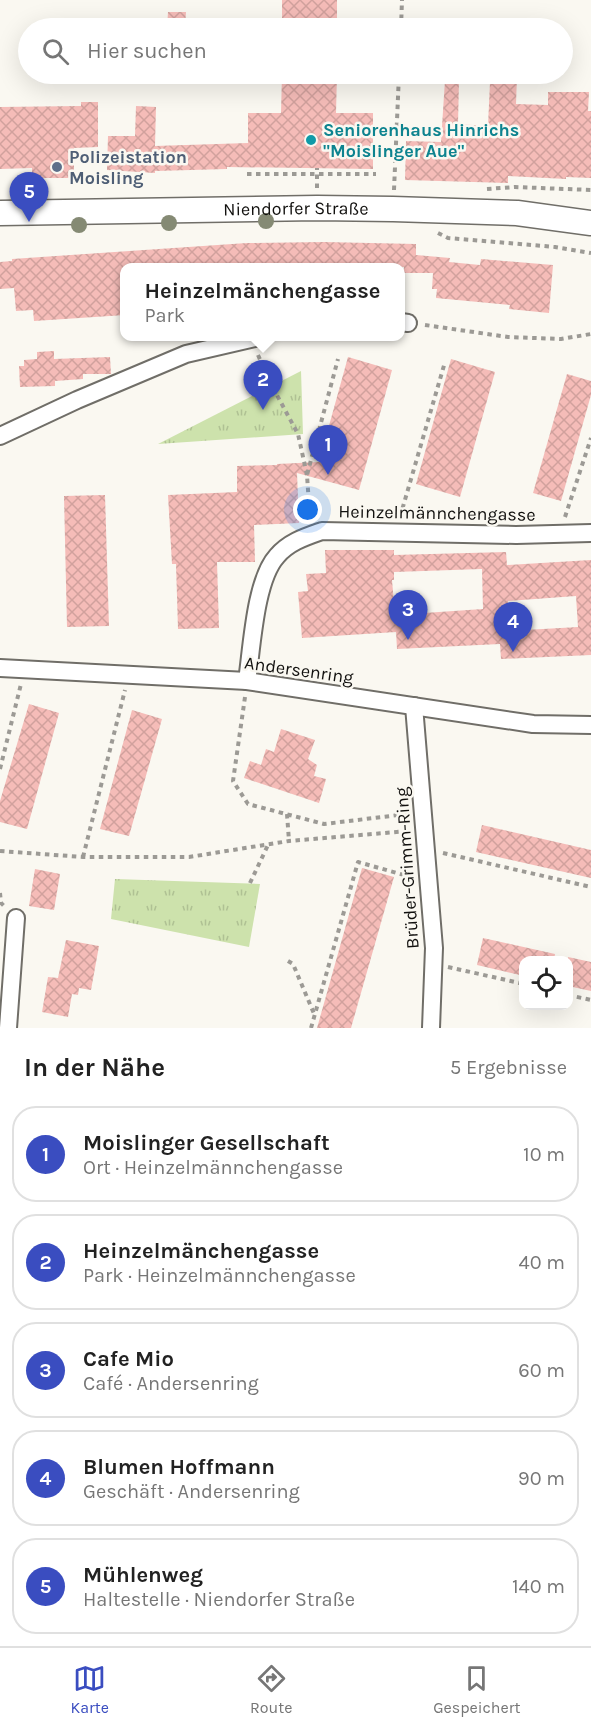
<!DOCTYPE html>
<html lang="de">
<head>
<meta charset="utf-8">
<style>
  body { margin:0; font-family:Karla,sans-serif; background:#f6f6f6; color:#222 }
  .controls { position:absolute; right:18px; bottom:18px; display:grid; overflow:hidden; border-radius:12px; box-shadow:0 6px 24px #0002 }
  .controls button { width:54px; height:54px; display:grid; place-items:center; padding:0; border:0; border-bottom:2px solid #e0e0e0; background:#fff; color:#222; font:30px sans-serif }
  .you { position:absolute; left:308px; top:510px; width:21px; height:21px; margin:-15px; border:4px solid #fff; border-radius:50%; background:#1a73e8; box-shadow:0 0 0 9px #1a73e833 }
  .badge { display:grid; place-items:center; width:39px; height:39px; border-radius:50%; background:#3a4dc0; color:#fff; font-size:20px; font-weight:700 }
  .pin { position:absolute; translate:-50% -50px; filter:drop-shadow(0 2px 3px #0008) }
  .pin::after { content:''; position:absolute; top:32px; width:21px; height:18px; background:inherit; clip-path:polygon(0 0,100% 0,50% 100%) }
  .popup { position:absolute; left:120px; top:263px; width:285px; height:78px; box-sizing:border-box; display:grid; place-content:center; border-radius:12px; background:#fff; filter:drop-shadow(0 2px 4px #0005); font-size:20px; white-space:nowrap; color:#767676 }
  .popup b { font-size:22px; color:#222 }
  .popup::after { content:''; position:absolute; left:50%; top:100%; margin-left:-12px; border:12px solid transparent; border-top-color:#fff }
  .list { margin:0; padding:0; list-style:none }
  h2 { display:flex; justify-content:space-between; align-items:center; height:78px; margin:0; padding:0 24px; font-size:26px }
  h2 small { font-size:20px; font-weight:400; color:#767676 }
  .list li { display:grid; grid-template-columns:39px 1fr auto; gap:18px; align-items:center; box-sizing:border-box; height:96px; margin:0 12px 12px; padding:0 12px; border:2px solid #e0e0e0; border-radius:24px }
  .list b { display:block; font-size:22px; white-space:nowrap }
  .list p { margin:0; font-size:20px; white-space:nowrap; color:#767676 }
  .list em { font-size:20px; font-style:normal; color:#767676 }
  .icon { flex:none; width:33px; height:33px; fill:none; stroke:currentColor; stroke-width:2; stroke-linecap:round; stroke-linejoin:round }
  .map { position:relative; flex:none; width:591px; height:1028px; overflow:hidden }
  .search { position:absolute; background:#fff; box-shadow:0 6px 24px #0002; left:18px; right:18px; top:18px; height:66px; display:flex; align-items:center; gap:15px; box-sizing:border-box; padding:0 21px; border-radius:33px; color:#767676; font-size:22px }
  .sheet { height:618px; background:#fff }
  nav { display:flex; justify-content:space-around; align-items:center; box-sizing:border-box; height:84px; border-top:2px solid #e0e0e0; background:#fff; font-size:16px; color:#767676 }
  nav a { display:grid; justify-items:center; gap:3px }
  nav .on { color:#3a4dc0 }
  .map>svg:first-child { display:block }
</style>
</head>
<body>
<div class="map">
<svg width="591" height="1028" viewBox="0 0 591 1028">
  <defs>
    <pattern id="park-tufts" width="24" height="20" patternUnits="userSpaceOnUse" patternTransform="scale(1.5)"><rect width="24" height="20" fill="#cde2ac"/><path d="M3 7l-1-3M5 7V3M7 7l1-3M15 17l-1-3M17 17v-4M19 17l1-3" fill="none" stroke="#afc193"/></pattern>
    <pattern id="building-cross-hatch" width="8" height="8" patternUnits="userSpaceOnUse" patternTransform="scale(1.5)"><rect width="8" height="8" fill="#f5bcb8"/><path d="M0 0l8 8M0 8l8-8" fill="none" stroke="#d1a19d"/></pattern>
  </defs>
  <rect width="100%" height="100%" fill="#faf8f1"/>
  <!-- park -->
  <g fill="url(#park-tufts)">
    <path d="M301,371L303,434L158,444Z"/>
    <path d="M115,879L260,884L249,947L111,919Z"/>
  </g>
  <!-- building -->
  <g fill="url(#building-cross-hatch)" fill-rule="evenodd">
    <rect x="282" y="0" width="55" height="28"/>
    <path d="M168,12H186L185,28H167Z"/>
    <path d="M282,74H337L336,113H373V169L227,167V169L155,171V173L107,170L108,136H135L136,106L156,107L155,146L248,143V113H281Z"/>
    <path d="M499,75L517,76L516,104L548,105V92H589L588,111H591V178L566,177V179L508,176V183L405,180L406,141L441,142L445,80H459L458,124L488,126L490,82H499Z"/>
    <path d="M81,102H98V147L74,148V178H32V168L0,169V107L81,106Z"/>
    <path d="M324,242L416,244V255L450,258L449,262L480,265L481,259L553,265L549,313L509,309L510,305L436,298L437,289H432L433,273H404V267H125V315L34,321L33,310L16,311L14,288L0,289V262L12,261V259L247,243Z"/>
    <path d="M54,351V359L110,357L111,374H83V379L55,381V386L20,387L19,366H24V360L37,359V352Z"/>
    <path d="M348,357L392,370L359,490L297,473L299,523L254,525L255,562H217L219,628L178,629L176,564H172L168,495L237,492V466L277,465V464L319,462Z"/>
    <path d="M451,359L495,372L460,497L416,484Z"/>
    <path d="M567,374L591,381V395L561,501L533,493Z"/>
    <path d="M105,495L109,626L67,627L64,496Z"/>
    <path d="M325,550H394V555L506,552L507,565L591,560V655L501,659L500,644L397,649L396,632L302,638L298,592L308,591L306,574L326,573ZM482,569L483,609L395,615L392,580H394V572ZM576,596L578,627L508,631V601Z"/>
    <path d="M29,704L59,713L27,829L0,822V801Z"/>
    <path d="M132,710L162,719L129,836L100,829Z"/>
    <path d="M281,729L315,740L308,759L317,765L314,776L326,779L319,803L244,778L250,761L261,765L266,749L274,752Z"/>
    <path d="M482,825L591,850V878L476,852Z"/>
    <path d="M362,868L394,877L351,1028H317Z"/>
    <path d="M35,869L60,874L54,910L29,906Z"/>
    <path d="M483,938L555,954L554,960H524V976L477,965Z"/>
    <path d="M66,940L99,946L91,990L79,988L78,995L72,994L68,1017L42,1012L48,977L58,978Z"/>
    <path d="M568,957L591,962V991L568,986Z"/>
  </g>
  <g fill="none" stroke-linecap="round" stroke-linejoin="round">
    <defs>
      <g id="minor">
        <path d="M401,322L408,323"/>
        <path d="M0,436L77,400L186,354L264,336"/>
        <path d="M0,668L247,681L533,724L591,725"/>
        <path d="M247,681C252,647 255,580 277,556C289,542 305,537 322,531L516,535L591,533"/>
        <path d="M414,706L434,948L431,1028"/>
        <path d="M8,1028L16,918"/>
      </g>
      <g id="secondary">
        <path id="s1" d="M0,213L317,208L393,209L517,213L591,223"/>
      </g>
    </defs>
    <!-- minor casing -->
    <use href="#minor" stroke="#706e68" stroke-width="20"/>
    <!-- secondary casing -->
    <use href="#secondary" stroke="#706e68" stroke-width="27"/>
    <!-- path -->
    <g stroke="#9c9a95" stroke-width="4" stroke-dasharray="4.5 4.5" stroke-linecap="butt">
      <path d="M401,28L402,0"/>
      <path d="M247,174H376"/>
      <path d="M317,188V168"/>
      <path d="M487,189L515,187L591,190"/>
      <path d="M394,190L399,74"/>
      <path d="M438,233L448,238L555,247L591,253"/>
      <path d="M425,325L508,337L561,339L591,334"/>
      <path d="M258,355L272,386L298,434L307,475"/>
      <path d="M400,517L445,362"/>
      <path d="M565,517L591,438"/>
      <path d="M310,519L307,475L338,359"/>
      <path d="M245,697L233,781L248,804L324,824L407,814"/>
      <path d="M0,769L21,684"/>
      <path d="M287,814L289,841"/>
      <path d="M0,851L83,857H189L289,841L409,831"/>
      <path d="M443,853L591,887"/>
      <path d="M83,857L125,690"/>
      <path d="M250,883L268,845"/>
      <path d="M0,893L1,903L5,907"/>
      <path d="M288,961L293,964L315,1016"/>
      <path d="M448,967L524,984"/>
      <path d="M568,995L591,1000"/>
      <path d="M311,1028L358,862L411,877"/>
    </g>
    <!-- minor -->
    <use href="#minor" stroke="#fff" stroke-width="16"/>
    <!-- secondary -->
    <use href="#secondary" stroke="#fff" stroke-width="24"/>
  </g>
  <!-- trees -->
  <g fill="#858a74">
    <circle cx="266" cy="221" r="8"/>
    <circle cx="169" cy="223" r="8"/>
    <circle cx="79" cy="225" r="8"/>
  </g>
  <!-- markers -->
  <circle fill="#0f9aa8" stroke="#faf8f1" stroke-width="2" cx="311" cy="140" r="6"/>
  <circle fill="#5c6f8a" stroke="#faf8f1" stroke-width="2" cx="57" cy="167" r="6"/>
  <g text-anchor="middle" stroke-width="5" stroke-linejoin="round" paint-order="stroke">
    <!-- culture labels -->
    <g font-size="18" font-weight="bold" fill="#0d838f" stroke="#faf8f1" text-anchor="start">
      <text x="323" y="136">Seniorenhaus Hinrichs<tspan x="323" dy="21">"Moislinger Aue"</tspan></text>
    </g>
    <!-- service labels -->
    <g font-size="18" font-weight="bold" fill="#4e5e75" stroke="#faf8f1" text-anchor="start">
      <text x="69" y="163">Polizeistation<tspan x="69" dy="21">Moisling</tspan></text>
    </g>
    <!-- street labels -->
    <g font-size="18" fill="#11100e" stroke="#faf8f1">
      <text dy="6" stroke="none"><textPath href="#s1" startOffset="296">Niendorfer Straße</textPath></text>
      <text transform="translate(437 513) rotate(1)" y="6">Heinzelmännchengasse</text>
      <text transform="translate(299 670) rotate(8)" y="6">Andersenring</text>
      <text transform="translate(407 868) rotate(-94)" y="6">Brüder-Grimm-Ring</text>
    </g>
  </g>
</svg>
<div class="controls">
<button><svg class="icon" aria-label="locate" viewBox="0 0 24 24"><circle cx="12" cy="12" r="6"/><path d="M12 2v4M12 18v4M2 12h4M18 12h4"/></svg></button>
</div>
<div class="you"></div>
<div class="pin badge" style="left:328px;top:475px">1</div>
<div class="pin badge" style="left:263px;top:410px">2</div>
<div class="popup"><b>Heinzelmänchengasse</b>Park</div>
<div class="pin badge" style="left:408px;top:640px">3</div>
<div class="pin badge" style="left:513px;top:652px">4</div>
<div class="pin badge" style="left:29px;top:222px">5</div>
<div class="search"><svg class="icon" aria-label="search" viewBox="0 0 24 24"><circle cx="10" cy="10" r="6"/><path d="M15 15l6 6"/></svg>Hier suchen</div>
</div>
<section class="sheet">
<h2>In der Nähe<small>5 Ergebnisse</small></h2>
<ul class="list">
<li><span class="badge">1</span><div><b>Moislinger Gesellschaft</b><p>Ort · Heinzelmännchengasse</p></div><em>10 m</em></li>
<li><span class="badge">2</span><div><b>Heinzelmänchengasse</b><p>Park · Heinzelmännchengasse</p></div><em>40 m</em></li>
<li><span class="badge">3</span><div><b>Cafe Mio</b><p>Café · Andersenring</p></div><em>60 m</em></li>
<li><span class="badge">4</span><div><b>Blumen Hoffmann</b><p>Geschäft · Andersenring</p></div><em>90 m</em></li>
<li><span class="badge">5</span><div><b>Mühlenweg</b><p>Haltestelle · Niendorfer Straße</p></div><em>140 m</em></li>
</ul>
</section>
<nav>
<a class="on"><svg class="icon" aria-label="map" viewBox="0 0 24 24"><path d="M3 6l6-2 6 2 6-2v14l-6 2-6-2-6 2zM9 4v14M15 6v14"/></svg>Karte</a>
<a><svg class="icon" aria-label="directions" viewBox="0 0 24 24"><path d="M12 3l9 9-9 9-9-9zM9 14v-3h6M13 9l2 2-2 2"/></svg>Route</a>
<a><svg class="icon" aria-label="saved" viewBox="0 0 24 24"><path d="M7 4h10v16l-5-4-5 4z"/></svg>Gespeichert</a>
</nav>
</body>
</html>
